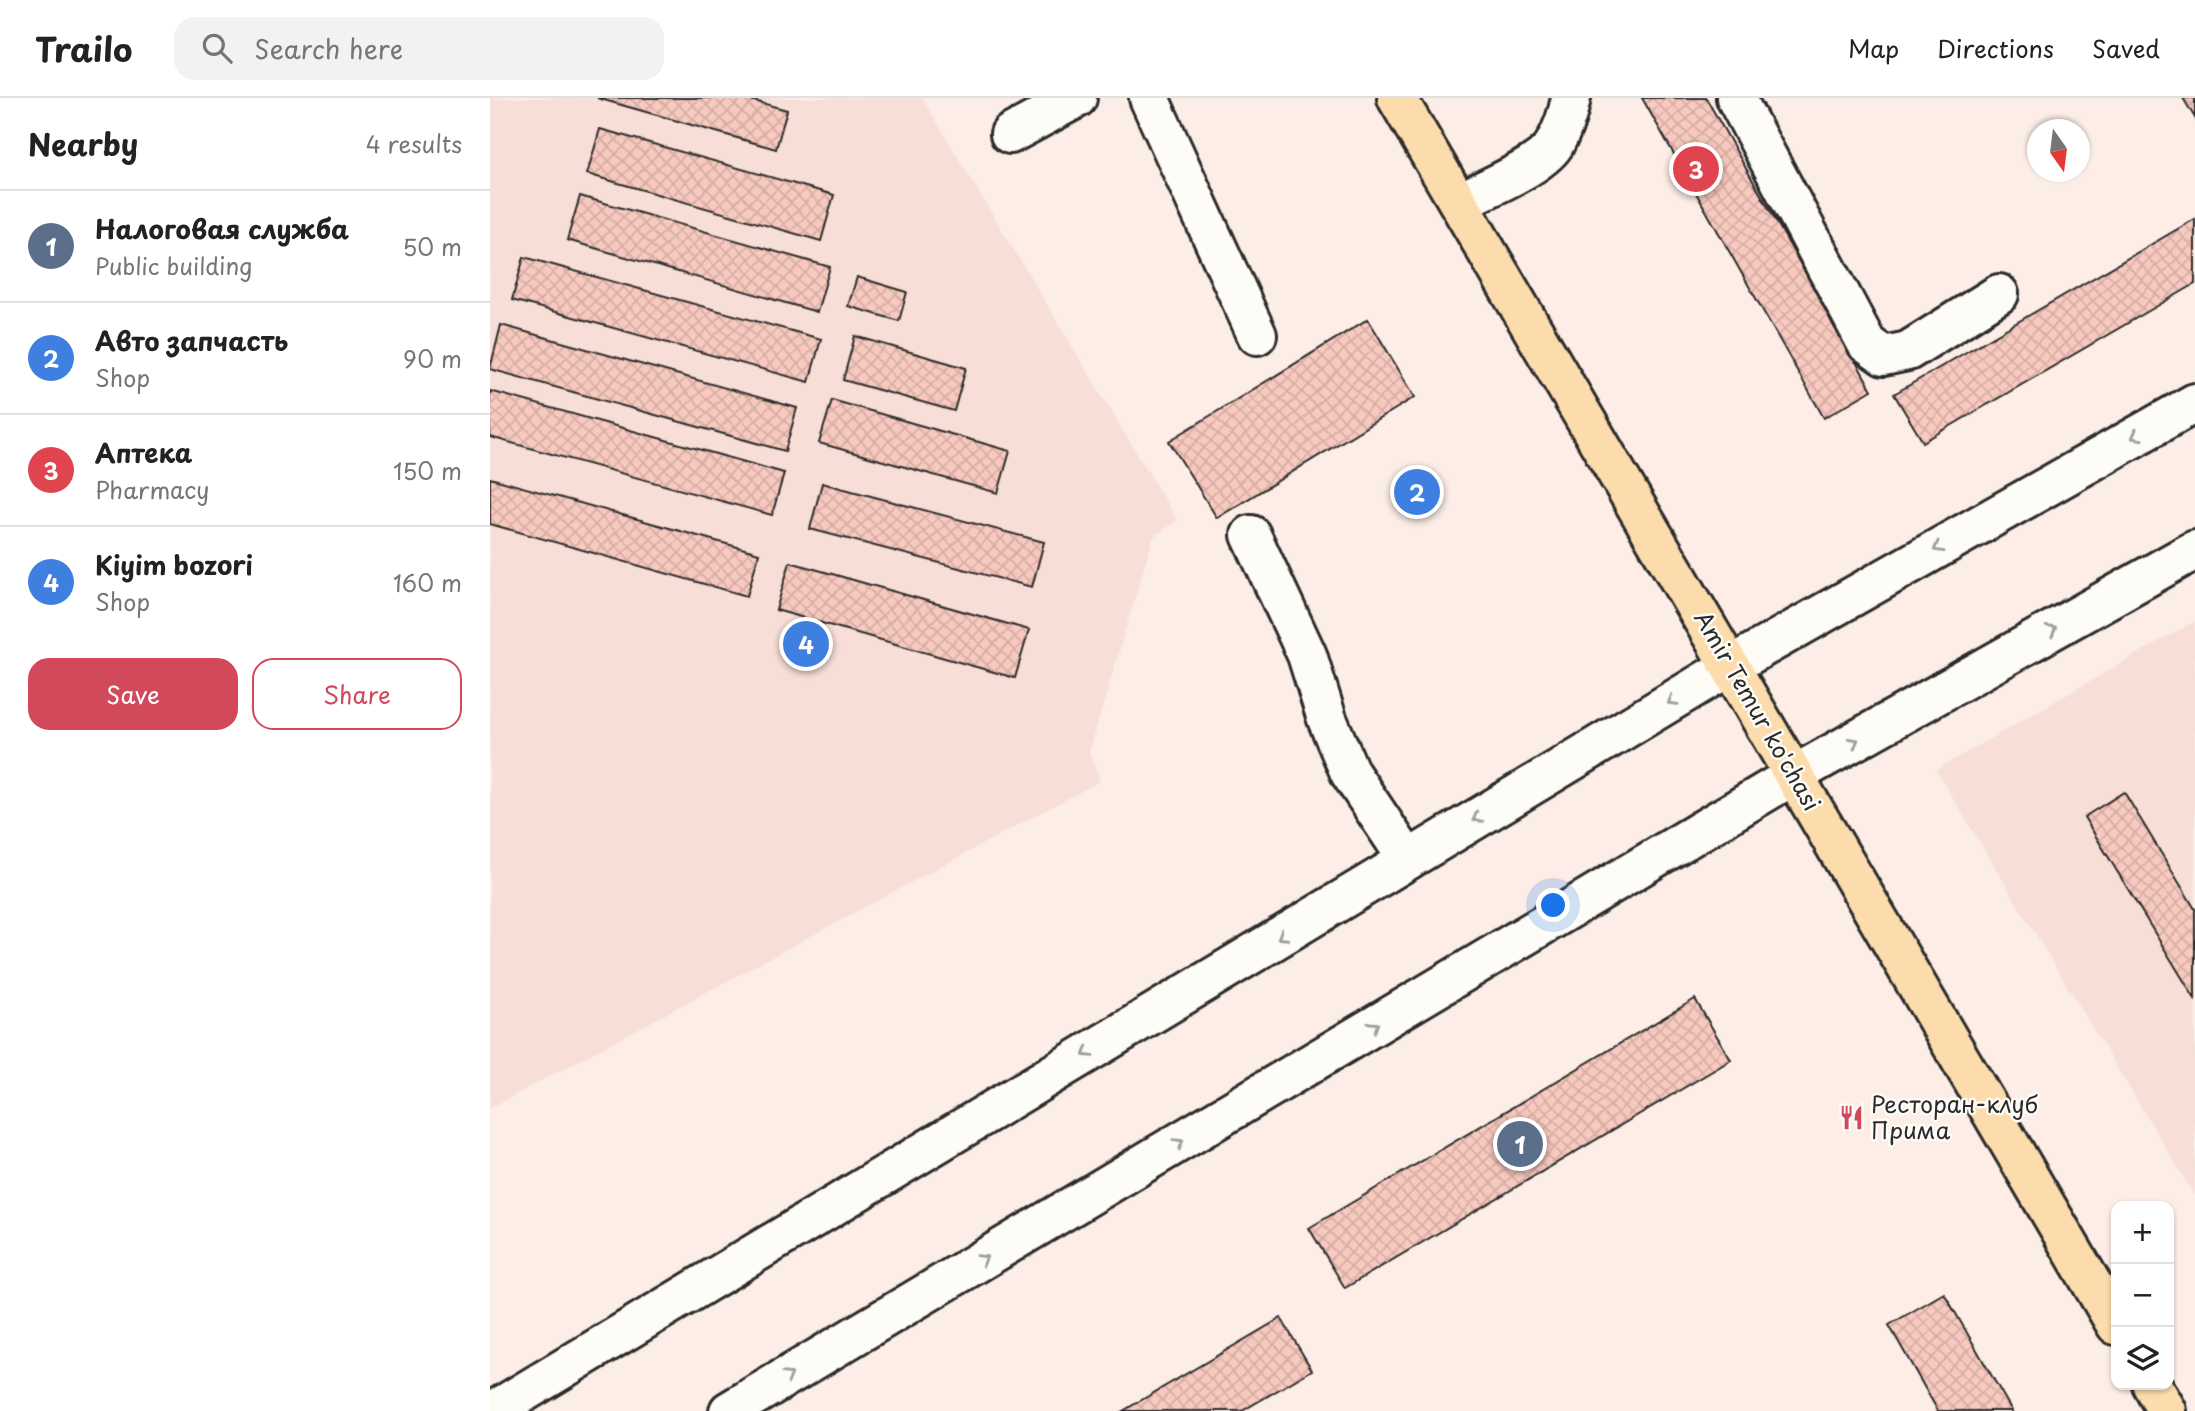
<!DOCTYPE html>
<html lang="en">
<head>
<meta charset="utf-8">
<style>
  body { margin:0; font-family:"Playpen Sans",sans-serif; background:#f2f2f2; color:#222 }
  .controls { position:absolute; right:21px; bottom:21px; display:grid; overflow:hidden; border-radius:14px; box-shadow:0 2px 5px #0004 }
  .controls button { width:63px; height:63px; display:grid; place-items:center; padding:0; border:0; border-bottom:2px solid #e0e0e0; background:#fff; color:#222; font:35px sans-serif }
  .compass { position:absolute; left:1537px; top:21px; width:63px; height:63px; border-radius:50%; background:#fff; box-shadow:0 2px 5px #0004; rotate:166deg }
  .you { position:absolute; left:1064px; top:808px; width:24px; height:24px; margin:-18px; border:5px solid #fff; border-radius:50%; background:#1a73e8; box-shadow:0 0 0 10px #1a73e833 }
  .badge { display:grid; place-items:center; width:46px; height:46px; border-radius:50%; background:#d1495b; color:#fff; font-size:23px; font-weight:700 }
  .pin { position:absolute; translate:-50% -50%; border:4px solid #fff; box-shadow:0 2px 7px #0006 }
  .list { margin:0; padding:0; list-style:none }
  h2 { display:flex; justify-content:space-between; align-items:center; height:91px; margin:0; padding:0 28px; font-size:30px }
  h2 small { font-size:23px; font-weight:400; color:#767676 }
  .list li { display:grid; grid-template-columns:46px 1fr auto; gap:21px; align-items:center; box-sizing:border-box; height:112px; padding:0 28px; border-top:2px solid #e0e0e0 }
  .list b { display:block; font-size:26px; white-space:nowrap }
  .list p { margin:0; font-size:23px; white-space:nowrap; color:#767676 }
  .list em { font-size:23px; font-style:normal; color:#767676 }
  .actions { display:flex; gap:14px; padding:21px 28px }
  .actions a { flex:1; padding:16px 0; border:2px solid #d1495b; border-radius:21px; text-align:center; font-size:24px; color:#d1495b }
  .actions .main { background:#d1495b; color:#fff }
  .icon { flex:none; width:38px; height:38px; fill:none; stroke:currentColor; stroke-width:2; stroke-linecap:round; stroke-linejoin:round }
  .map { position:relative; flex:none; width:1705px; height:1313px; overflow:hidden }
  header { display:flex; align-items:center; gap:42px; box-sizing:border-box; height:98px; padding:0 35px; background:#fff; border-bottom:2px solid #e0e0e0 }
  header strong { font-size:33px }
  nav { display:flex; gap:38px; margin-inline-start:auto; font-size:24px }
  .search { width:490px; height:63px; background:#f2f2f2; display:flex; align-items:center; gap:18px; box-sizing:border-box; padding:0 24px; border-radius:21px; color:#767676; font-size:26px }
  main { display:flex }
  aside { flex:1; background:#fff }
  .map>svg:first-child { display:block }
</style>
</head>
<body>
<header>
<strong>Trailo</strong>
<div class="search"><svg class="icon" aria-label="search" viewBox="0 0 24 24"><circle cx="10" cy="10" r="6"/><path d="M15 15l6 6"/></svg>Search here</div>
<nav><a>Map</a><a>Directions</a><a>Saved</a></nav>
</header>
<main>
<aside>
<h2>Nearby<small>4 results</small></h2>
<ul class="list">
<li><span class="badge" style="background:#5c6f8a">1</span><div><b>Налоговая служба</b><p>Public building</p></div><em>50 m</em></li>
<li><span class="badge" style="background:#3f7fe0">2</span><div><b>Авто запчасть</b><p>Shop</p></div><em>90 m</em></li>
<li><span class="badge" style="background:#e0444e">3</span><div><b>Аптека</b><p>Pharmacy</p></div><em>150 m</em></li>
<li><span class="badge" style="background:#3f7fe0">4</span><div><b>Kiyim bozori</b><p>Shop</p></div><em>160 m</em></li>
</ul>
<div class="actions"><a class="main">Save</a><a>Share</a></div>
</aside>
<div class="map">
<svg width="1705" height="1313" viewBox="0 0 1705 1313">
  <defs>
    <pattern id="building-cross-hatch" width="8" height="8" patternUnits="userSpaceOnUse" patternTransform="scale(1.75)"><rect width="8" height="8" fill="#f8c9bf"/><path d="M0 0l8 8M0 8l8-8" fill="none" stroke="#d5ada4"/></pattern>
  </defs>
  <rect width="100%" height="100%" fill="#fcede6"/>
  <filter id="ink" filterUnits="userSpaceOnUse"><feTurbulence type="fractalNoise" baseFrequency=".0143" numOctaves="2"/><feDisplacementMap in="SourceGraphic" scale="14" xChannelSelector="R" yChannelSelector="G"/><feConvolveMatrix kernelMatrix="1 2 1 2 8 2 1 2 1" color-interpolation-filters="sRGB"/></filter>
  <g filter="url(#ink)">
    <!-- built -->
    <g fill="#f7ded6">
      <path d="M0,0H432L687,422L663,439L599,654L610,683L0,1010Z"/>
      <path d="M1705,523V1098L1446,672Z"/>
    </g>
    <!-- building -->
    <g fill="url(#building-cross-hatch)" stroke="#2b2b2b" stroke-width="2">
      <path d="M107,0H253L297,12L286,51Z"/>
      <path d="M1152,0H1216L1382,292L1334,320Z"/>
      <path d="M1693,0H1705V20Z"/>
      <path d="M110,31L344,97L331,143L97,76Z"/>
      <path d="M90,98L340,169L327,214L77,142Z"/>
      <path d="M1705,121V186L1433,344L1404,296Z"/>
      <path d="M34,159L331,241L319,284L22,202Z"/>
      <path d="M367,179L417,194L409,223L358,208Z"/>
      <path d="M878,221L925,299L727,420L679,343Z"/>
      <path d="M11,227L307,310L295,353L0,271Z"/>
      <path d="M365,238L476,270L464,313L353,282Z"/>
      <path d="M0,293L294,375L282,417L0,339Z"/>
      <path d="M342,302L520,353L508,395L329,345Z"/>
      <path d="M0,380L269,455L257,498L0,426Z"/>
      <path d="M332,385L554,444L542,489L320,431Z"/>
      <path d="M300,464L539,532L525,580L286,512Z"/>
      <path d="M1634,694L1705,811V901L1594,719Z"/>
      <path d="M1205,901L1241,962L855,1190L819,1130Z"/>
      <path d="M1454,1195L1522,1313H1448L1399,1227Z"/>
      <path d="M791,1220L822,1272L752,1313H633Z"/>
    </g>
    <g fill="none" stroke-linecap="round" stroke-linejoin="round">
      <defs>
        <g id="minor">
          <path d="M659,0L767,237"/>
          <path d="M1246,0L1377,246L1394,258L1418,253L1509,196"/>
          <path d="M520,36L587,0"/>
          <path d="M969,104C993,92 1050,69 1064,47C1072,33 1078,16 1081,0"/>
          <path d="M761,437L817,557L837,621L860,675L918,762"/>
          <path d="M3,1313L1240,568L1705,305"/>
          <path d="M239,1313L1304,677L1705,452"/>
        </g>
        <g id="major">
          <path d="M907,0L1626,1227"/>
          <path d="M1662,1287L1677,1313"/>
        </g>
      </defs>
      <!-- minor casing -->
      <use href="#minor" stroke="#2b2b2b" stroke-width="44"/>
      <!-- major casing -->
      <use href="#major" stroke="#2b2b2b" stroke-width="44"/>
      <!-- minor -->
      <use href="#minor" stroke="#fdfcf7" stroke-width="38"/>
      <!-- major -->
      <use href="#major" stroke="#fcdcac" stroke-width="38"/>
    </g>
    <!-- one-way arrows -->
    <defs><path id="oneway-chevron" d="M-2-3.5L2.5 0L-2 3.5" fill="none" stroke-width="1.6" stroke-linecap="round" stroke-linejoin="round" transform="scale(1.75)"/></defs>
    <g stroke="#9e9e9b">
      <use href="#oneway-chevron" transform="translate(1646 338) rotate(151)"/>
      <use href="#oneway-chevron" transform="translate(1448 450) rotate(151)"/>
      <use href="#oneway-chevron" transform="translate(1562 532) rotate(-29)"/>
      <use href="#oneway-chevron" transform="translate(1182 603) rotate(149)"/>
      <use href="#oneway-chevron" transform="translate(1364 644) rotate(-29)"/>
      <use href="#oneway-chevron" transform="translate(987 720) rotate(149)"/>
      <use href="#oneway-chevron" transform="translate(792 838) rotate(149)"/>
      <use href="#oneway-chevron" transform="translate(884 928) rotate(-31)"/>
      <use href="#oneway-chevron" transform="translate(597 955) rotate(149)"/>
      <use href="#oneway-chevron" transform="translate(689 1045) rotate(-31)"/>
      <use href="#oneway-chevron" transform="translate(493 1161) rotate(-31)"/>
      <use href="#oneway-chevron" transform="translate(298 1278) rotate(-31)"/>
    </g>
  </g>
  <!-- icons -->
  <defs>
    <symbol id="restaurant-bare" viewBox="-9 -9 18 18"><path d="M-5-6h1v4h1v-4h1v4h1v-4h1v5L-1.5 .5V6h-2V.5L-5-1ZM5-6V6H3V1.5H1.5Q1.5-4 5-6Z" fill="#d1495b" stroke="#fdfcf7" stroke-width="2.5" paint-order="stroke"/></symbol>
  </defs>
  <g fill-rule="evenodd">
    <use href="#restaurant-bare" x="1344" y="1002" width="35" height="35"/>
  </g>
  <g text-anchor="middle" stroke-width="5" stroke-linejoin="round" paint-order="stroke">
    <!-- street labels -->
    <g font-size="23" fill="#2b2b2b" stroke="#fdfcf7">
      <text transform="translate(1267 613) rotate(60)" y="8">Amir Temur ko'chasi</text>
    </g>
    <!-- poi labels -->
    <g font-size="23" fill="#2b2b2b" stroke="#fdfcf7" text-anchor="start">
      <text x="1381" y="1015">Ресторан-клуб<tspan x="1381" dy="26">Прима</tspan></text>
    </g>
  </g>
</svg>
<div class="controls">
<button>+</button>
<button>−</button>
<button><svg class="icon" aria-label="layers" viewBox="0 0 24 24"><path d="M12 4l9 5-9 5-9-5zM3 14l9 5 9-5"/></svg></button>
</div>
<svg class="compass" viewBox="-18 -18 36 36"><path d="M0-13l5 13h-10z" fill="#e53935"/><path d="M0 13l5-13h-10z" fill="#767676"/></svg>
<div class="you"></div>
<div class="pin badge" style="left:1030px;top:1046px;background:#5c6f8a">1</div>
<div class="pin badge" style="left:927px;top:394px;background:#3f7fe0">2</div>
<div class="pin badge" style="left:1206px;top:71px;background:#e0444e">3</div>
<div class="pin badge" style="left:316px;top:546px;background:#3f7fe0">4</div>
</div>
</main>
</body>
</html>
